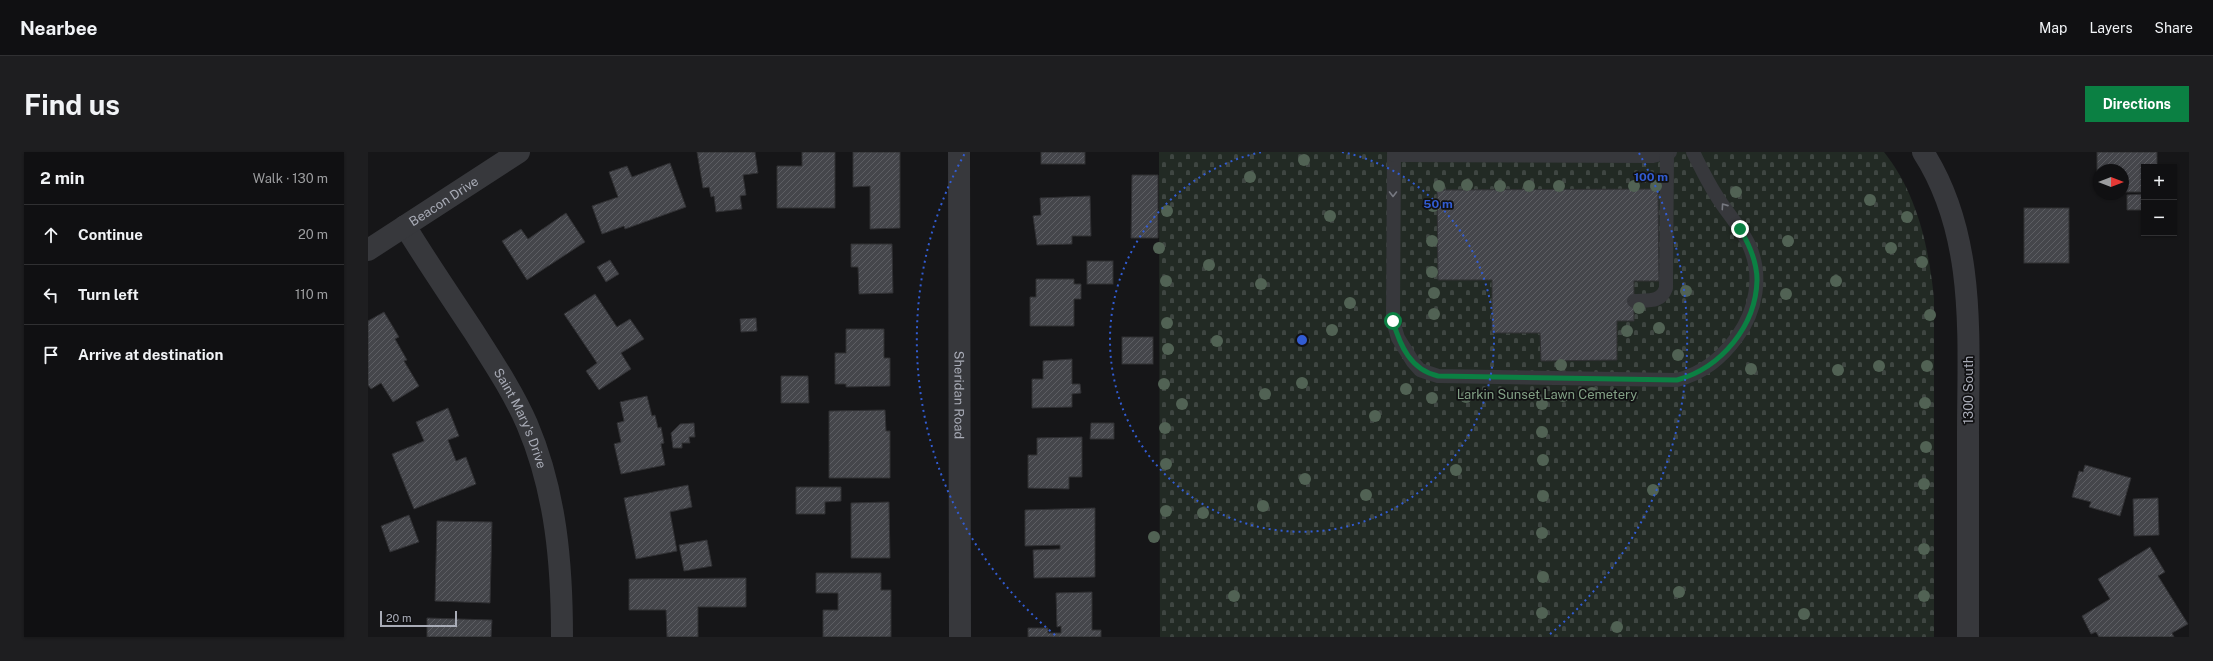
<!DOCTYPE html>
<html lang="en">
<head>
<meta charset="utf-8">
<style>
  body { margin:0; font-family:"Public Sans",sans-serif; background:#1e1e20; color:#f1f3f6 }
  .controls { position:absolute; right:12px; top:12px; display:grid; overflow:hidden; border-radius:0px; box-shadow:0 1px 3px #0004 }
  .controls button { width:36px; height:36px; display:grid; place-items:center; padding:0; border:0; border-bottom:1px solid #303032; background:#101012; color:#f1f3f6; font:20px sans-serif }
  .compass { position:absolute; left:1725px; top:12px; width:36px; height:36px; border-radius:50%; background:#101012; box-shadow:0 1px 3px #0004; rotate:90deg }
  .scale { position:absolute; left:12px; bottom:10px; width:77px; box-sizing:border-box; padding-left:4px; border:2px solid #a9acb7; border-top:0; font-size:11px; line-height:14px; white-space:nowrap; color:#a9acb7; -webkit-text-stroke:3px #111113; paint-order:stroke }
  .stop { position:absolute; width:12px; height:12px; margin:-9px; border:3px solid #0b8043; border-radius:50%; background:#fff }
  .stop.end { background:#0b8043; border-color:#fff; box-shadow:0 1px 4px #0008 }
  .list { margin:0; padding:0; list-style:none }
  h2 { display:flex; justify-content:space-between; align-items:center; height:52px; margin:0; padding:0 16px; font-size:17px }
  h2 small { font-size:13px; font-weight:400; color:#9c9d9f }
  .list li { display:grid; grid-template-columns:26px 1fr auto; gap:12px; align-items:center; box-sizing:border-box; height:60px; padding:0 16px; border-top:1px solid #303032 }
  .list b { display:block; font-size:15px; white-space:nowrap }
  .list em { font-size:13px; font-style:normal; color:#9c9d9f }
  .icon { flex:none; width:22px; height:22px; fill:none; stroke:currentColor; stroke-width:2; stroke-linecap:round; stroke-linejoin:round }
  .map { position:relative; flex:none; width:1821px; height:485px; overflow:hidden; border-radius:0px }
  header { display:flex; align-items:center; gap:24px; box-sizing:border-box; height:56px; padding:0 20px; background:#101012; border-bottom:1px solid #303032 }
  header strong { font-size:19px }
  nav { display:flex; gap:22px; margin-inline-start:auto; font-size:14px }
  .intro { display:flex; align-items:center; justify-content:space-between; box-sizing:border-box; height:96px; padding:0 24px }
  h1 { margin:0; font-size:28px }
  .button { padding:10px 18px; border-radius:0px; background:#0b8043; color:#fff; font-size:14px; font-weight:700 }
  main { display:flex; gap:24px; padding:0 24px }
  aside { flex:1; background:#101012; border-radius:0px; box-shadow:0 1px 3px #0004 }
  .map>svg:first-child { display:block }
</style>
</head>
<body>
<header>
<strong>Nearbee</strong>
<nav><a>Map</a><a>Layers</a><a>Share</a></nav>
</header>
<div class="intro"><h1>Find us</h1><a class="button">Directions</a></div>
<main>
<aside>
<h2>2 min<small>Walk · 130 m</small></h2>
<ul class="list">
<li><svg class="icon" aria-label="ahead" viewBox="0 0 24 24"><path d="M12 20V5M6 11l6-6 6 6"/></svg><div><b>Continue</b></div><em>20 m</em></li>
<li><svg class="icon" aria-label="left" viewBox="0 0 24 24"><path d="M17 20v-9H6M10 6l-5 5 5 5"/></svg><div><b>Turn left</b></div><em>110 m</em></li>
<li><svg class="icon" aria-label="arrive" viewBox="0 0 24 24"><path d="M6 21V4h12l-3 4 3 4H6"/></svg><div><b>Arrive at destination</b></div></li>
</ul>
</aside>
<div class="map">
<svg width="1821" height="485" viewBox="0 0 1821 485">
  <defs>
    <pattern id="cemetery-stones" width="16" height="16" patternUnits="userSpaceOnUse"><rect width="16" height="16" fill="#222a24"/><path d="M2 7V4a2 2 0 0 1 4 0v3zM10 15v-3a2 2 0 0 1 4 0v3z" fill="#3f4642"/></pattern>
    <pattern id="building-hatch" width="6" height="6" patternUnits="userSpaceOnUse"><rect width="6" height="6" fill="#45464b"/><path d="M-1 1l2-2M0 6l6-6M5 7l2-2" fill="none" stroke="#5d5e63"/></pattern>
  </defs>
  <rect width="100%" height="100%" fill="#161618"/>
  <!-- cemetery -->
  <path fill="url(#cemetery-stones)" d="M791,0H1516C1549,41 1561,96 1566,147V485H792Z"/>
  <!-- building -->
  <g fill="url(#building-hatch)" stroke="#303033">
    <path d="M329,0H387L390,21L375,23L378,43L372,44L374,57L348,60L346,44L343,45L341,35L335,36Z"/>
    <path d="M434,0H467V56H409V14H434Z"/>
    <path d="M485,0H532V76L502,77V34L485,35Z"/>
    <rect x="673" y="0" width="44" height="12"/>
    <path d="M1729,0H1789V15H1776V40H1755V18H1731V40H1729Z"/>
    <path d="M302,11L318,55L257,77L256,74L234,82L224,54L250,45L241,20L259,14L264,25Z"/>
    <path d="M764,23H790V86H763Z"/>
    <path d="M1290,37L1291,129H1266V169H1249V208L1173,209L1172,181H1124V128H1070L1069,38Z"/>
    <path d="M1776,42V58H1759V43Z"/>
    <path d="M722,44L723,84H704V92L669,93L665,64L673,63L672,46Z"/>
    <rect x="1656" y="56" width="45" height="55"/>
    <path d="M198,61L217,90L159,128L134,89L153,77L160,87Z"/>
    <path d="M483,92H524L525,141L491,142L490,115H483Z"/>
    <path d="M242,108L251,122L238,130L229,115Z"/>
    <rect x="719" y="109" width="26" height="23"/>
    <path d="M668,127H706V132H713V147H706V174H662V145H668Z"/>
    <path d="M227,142L249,175L262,167L276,187L253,201L263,217L231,238L218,219L229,211L196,162Z"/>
    <path d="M16,160L31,185L27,187L39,208L36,209L51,234L25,250L13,231L3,237L0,233V169Z"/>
    <path d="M388,166L389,179L373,180L372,167Z"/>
    <path d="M478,177H516V206H522V234L478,235V232H467V201H478Z"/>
    <rect x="754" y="185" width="31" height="27"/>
    <path d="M704,207V232H712L713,241L704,242V255L664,256V227H675V209Z"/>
    <path d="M413,224H440L441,251H413Z"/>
    <path d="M279,244L284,264L287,263L290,276L293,275L296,291L293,292L297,313L253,322L246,292L253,290L249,271L256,269L252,250Z"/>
    <path d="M80,256L91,284L80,288L88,309L98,305L108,332L46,357L24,302L56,289L48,270Z"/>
    <path d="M517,258L518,279H522V326H461V259Z"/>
    <path d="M326,271L327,285H321L322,291H314V296H305L303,281L312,272Z"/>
    <path d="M723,271H746V287H722Z"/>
    <path d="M714,285V325H701V337L660,336V303H669V286Z"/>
    <path d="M1717,313L1763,326L1752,364L1721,355L1723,350L1704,345L1711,319L1715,320Z"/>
    <path d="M320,333L324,355L302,360L309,399L268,407L256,346Z"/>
    <path d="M428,335H473V349L457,350V362H428Z"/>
    <path d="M1790,346L1791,383L1766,384L1765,347Z"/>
    <path d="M521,350L522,406H483V351Z"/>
    <path d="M727,356V425L666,426L665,398L692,397V393L657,394V358Z"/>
    <path d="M41,363L51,390L22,400L13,374Z"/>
    <path d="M69,369L124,370L122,451L67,449Z"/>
    <path d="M339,388L344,414L316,419L311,393Z"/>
    <path d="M1782,395L1797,420L1790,424L1820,472L1804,481L1806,485H1731L1728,480L1723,482L1714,464L1742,447L1730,427Z"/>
    <path d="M448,421H513V438H523V485H455V458H470V441H448Z"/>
    <path d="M378,426V455H330V485H299L298,458H261V427Z"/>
    <path d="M724,440V478H733V485H660V476H680V481H693V474L689,475L688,441Z"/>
    <path d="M59,466L124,468L123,485H59Z"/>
  </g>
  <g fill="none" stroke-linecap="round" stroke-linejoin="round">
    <!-- lane -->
    <g stroke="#37383c" stroke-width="14">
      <path d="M1026,0L1025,169L1030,186L1045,210L1052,218L1070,224L1309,228C1335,221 1353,207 1369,185C1388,159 1395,124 1381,93C1373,75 1358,60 1348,43C1339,29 1332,14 1325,0"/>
      <path d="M1026,3L1285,4L1302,0"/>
      <path d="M1266,149C1280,148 1293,151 1298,136L1299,1"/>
    </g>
    <!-- street -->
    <g stroke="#37383c" stroke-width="22">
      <path id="s1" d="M591,0L592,485"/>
      <path d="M1555,0C1609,84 1600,186 1600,282C1600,350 1600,417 1600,485"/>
      <path id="s2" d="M37,74C59,110 83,145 106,180C125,210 145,240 159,272C188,340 194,412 194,485"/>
      <path id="s3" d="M0,98L151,0"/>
    </g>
  </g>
  <!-- trees -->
  <g fill="#516254">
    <circle cx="936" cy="8" r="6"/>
    <circle cx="882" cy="25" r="6"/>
    <circle cx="1099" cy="33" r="6"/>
    <circle cx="1071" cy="34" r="6"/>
    <circle cx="1132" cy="34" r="6"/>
    <circle cx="1161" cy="34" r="6"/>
    <circle cx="1191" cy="34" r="6"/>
    <circle cx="1266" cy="34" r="6"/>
    <circle cx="1288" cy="34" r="6"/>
    <circle cx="1368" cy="40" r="6"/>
    <circle cx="1502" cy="48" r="6"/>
    <circle cx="1065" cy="54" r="6"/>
    <circle cx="799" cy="59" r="6"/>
    <circle cx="962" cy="64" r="6"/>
    <circle cx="1539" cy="65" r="6"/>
    <circle cx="1064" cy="89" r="6"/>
    <circle cx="1420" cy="89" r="6"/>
    <circle cx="791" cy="96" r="6"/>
    <circle cx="1523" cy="96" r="6"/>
    <circle cx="1554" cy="110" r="6"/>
    <circle cx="841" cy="113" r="6"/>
    <circle cx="1064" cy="120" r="6"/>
    <circle cx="798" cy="129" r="6"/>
    <circle cx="1468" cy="129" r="6"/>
    <circle cx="893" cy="132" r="6"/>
    <circle cx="1318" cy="139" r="6"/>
    <circle cx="1066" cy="141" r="6"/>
    <circle cx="1418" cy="142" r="6"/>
    <circle cx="982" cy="151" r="6"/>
    <circle cx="1271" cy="156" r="6"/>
    <circle cx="1066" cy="162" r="6"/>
    <circle cx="1562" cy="163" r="6"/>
    <circle cx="799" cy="171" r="6"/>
    <circle cx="1291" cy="176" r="6"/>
    <circle cx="964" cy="178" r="6"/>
    <circle cx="1259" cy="179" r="6"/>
    <circle cx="849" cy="189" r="6"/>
    <circle cx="800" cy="197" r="6"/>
    <circle cx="1310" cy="203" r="6"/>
    <circle cx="1193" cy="213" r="6"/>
    <circle cx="1511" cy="214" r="6"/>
    <circle cx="1559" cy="214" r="6"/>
    <circle cx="1383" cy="217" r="6"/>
    <circle cx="1470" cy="218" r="6"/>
    <circle cx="934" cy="231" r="6"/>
    <circle cx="796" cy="232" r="6"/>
    <circle cx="1038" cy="237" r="6"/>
    <circle cx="1224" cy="241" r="6"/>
    <circle cx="897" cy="242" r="6"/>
    <circle cx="1195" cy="244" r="6"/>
    <circle cx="1098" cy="245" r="6"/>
    <circle cx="1064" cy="246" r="6"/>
    <circle cx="1557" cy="251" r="6"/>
    <circle cx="814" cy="252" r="6"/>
    <circle cx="1174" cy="252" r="6"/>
    <circle cx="1007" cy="264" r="6"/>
    <circle cx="797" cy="276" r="6"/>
    <circle cx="1174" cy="280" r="6"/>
    <circle cx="1558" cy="295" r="6"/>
    <circle cx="1175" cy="308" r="6"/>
    <circle cx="798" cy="312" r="6"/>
    <circle cx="1088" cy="318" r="6"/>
    <circle cx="937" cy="327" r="6"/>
    <circle cx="1556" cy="332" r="6"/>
    <circle cx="1285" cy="338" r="6"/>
    <circle cx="998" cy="343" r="6"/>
    <circle cx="1175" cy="344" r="6"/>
    <circle cx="895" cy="354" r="6"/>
    <circle cx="798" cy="359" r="6"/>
    <circle cx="835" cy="361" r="6"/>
    <circle cx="1174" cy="381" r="6"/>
    <circle cx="786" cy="385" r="6"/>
    <circle cx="1556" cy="397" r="6"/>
    <circle cx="1175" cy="425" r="6"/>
    <circle cx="1311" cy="440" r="6"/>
    <circle cx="866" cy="444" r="6"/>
    <circle cx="1556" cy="444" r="6"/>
    <circle cx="1174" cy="461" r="6"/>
    <circle cx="1436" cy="462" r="6"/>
    <circle cx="1249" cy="475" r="6"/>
  </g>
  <!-- one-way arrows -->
  <defs><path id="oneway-chevron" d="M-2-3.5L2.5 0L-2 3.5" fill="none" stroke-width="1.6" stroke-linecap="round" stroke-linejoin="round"/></defs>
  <g stroke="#767880">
    <use href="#oneway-chevron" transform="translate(1025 42) rotate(90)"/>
    <use href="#oneway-chevron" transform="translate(1356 54) rotate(-125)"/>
  </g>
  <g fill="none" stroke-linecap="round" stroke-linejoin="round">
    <!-- route -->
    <path stroke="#0b8043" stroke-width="5" d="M1025,169C1032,194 1043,218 1070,224L1309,228C1353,216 1388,174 1389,128C1389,109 1381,92 1372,77"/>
  </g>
  <!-- distance rings -->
  <g fill="none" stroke="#325cd3" stroke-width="2" stroke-dasharray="2 4">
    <path d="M974 0A192 192 0 1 1 894 0"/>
    <path d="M687 483A385 385 0 0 1 597 1M1271 1A385 385 0 0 1 1181 483"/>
  </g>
  <g text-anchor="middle" stroke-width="3.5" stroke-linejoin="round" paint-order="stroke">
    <!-- street labels -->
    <g font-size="13" fill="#a9acb7" stroke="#111113">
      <text dy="5" stroke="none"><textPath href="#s3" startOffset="90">Beacon Drive</textPath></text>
      <text transform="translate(1600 238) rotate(-90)" y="5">1300 South</text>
      <text dy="5" stroke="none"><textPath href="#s1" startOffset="243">Sheridan Road</textPath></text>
      <text dy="5" stroke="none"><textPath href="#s2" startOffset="225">Saint Mary's Drive</textPath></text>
    </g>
    <!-- park labels -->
    <g font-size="13" fill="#82a085" stroke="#111113">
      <text x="1179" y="247">Larkin Sunset Lawn Cemetery</text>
    </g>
  </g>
  <circle cx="934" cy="188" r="6" fill="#325cd3" stroke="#111113" stroke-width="2"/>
  <g font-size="12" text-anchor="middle" font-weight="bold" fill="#325cd3" stroke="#111113" stroke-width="3.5" stroke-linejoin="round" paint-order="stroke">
    <text x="1283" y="29">100 m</text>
    <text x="1070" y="56">50 m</text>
  </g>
</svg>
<div class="controls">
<button>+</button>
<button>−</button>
</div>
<svg class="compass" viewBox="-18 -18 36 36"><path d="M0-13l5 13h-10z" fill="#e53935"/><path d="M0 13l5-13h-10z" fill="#9c9d9f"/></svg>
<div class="scale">20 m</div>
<div class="stop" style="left:1025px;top:169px"></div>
<div class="stop end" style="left:1372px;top:77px"></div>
</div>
</main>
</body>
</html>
